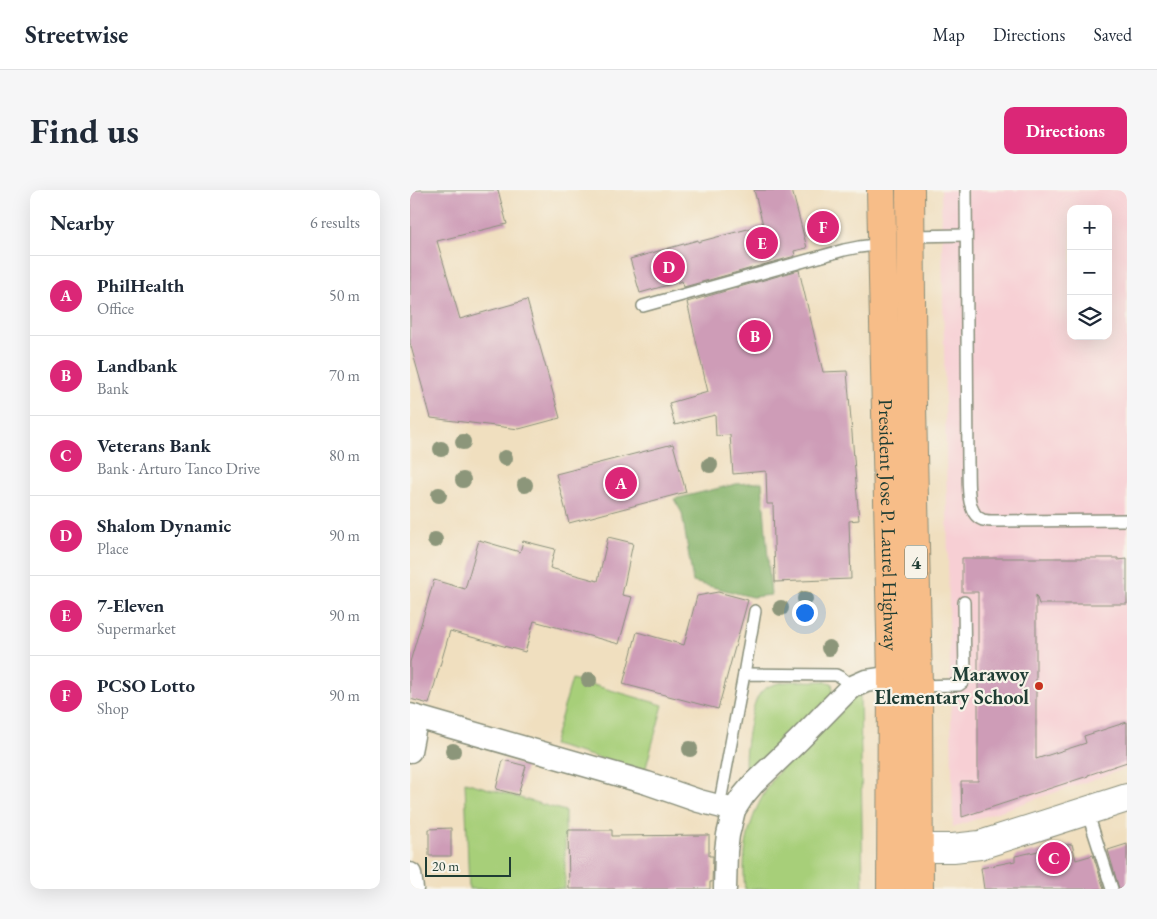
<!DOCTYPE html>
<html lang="en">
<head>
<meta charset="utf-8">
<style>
  body { margin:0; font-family:"EB Garamond",serif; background:#f6f6f7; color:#1f2937 }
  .controls { position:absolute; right:15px; top:15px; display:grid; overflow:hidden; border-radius:10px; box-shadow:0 5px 20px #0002 }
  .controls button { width:45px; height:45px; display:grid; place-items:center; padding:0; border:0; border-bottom:1px solid #e0e1e3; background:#fff; color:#1f2937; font:25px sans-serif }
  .scale { position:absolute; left:15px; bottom:12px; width:86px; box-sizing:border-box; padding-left:5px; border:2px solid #1f3d34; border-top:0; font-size:14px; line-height:18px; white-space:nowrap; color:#1f3d34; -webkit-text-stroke:4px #f7f3e8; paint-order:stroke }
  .you { position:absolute; left:394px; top:422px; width:18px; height:18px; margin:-12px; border:4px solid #fff; border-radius:50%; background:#1a73e8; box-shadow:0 0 0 8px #1a73e833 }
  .badge { display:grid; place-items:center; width:32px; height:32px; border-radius:50%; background:#db2777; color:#fff; font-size:16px; font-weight:700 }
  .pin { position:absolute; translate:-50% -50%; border:2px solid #fff; box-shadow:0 1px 5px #0006 }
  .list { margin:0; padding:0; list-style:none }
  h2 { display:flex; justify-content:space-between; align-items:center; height:65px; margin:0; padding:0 20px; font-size:21px }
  h2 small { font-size:16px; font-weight:400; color:#747a83 }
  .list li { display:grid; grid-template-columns:32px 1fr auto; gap:15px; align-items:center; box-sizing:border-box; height:80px; padding:0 20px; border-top:1px solid #e0e1e3 }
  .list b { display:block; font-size:19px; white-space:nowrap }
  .list p { margin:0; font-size:16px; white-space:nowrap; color:#747a83 }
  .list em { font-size:16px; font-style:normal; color:#747a83 }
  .icon { flex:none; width:28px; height:28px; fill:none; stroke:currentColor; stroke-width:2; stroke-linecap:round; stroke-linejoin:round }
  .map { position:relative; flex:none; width:717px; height:699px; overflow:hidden; border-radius:10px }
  header { display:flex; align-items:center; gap:30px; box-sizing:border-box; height:70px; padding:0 25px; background:#fff; border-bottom:1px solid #e0e1e3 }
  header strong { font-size:24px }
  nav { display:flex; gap:28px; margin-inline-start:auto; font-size:18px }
  .intro { display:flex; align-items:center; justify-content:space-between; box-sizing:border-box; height:120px; padding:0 30px }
  h1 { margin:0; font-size:35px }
  .button { padding:12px 22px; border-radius:10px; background:#db2777; color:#fff; font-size:18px; font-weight:700 }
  main { display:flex; gap:30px; padding:0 30px }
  aside { flex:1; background:#fff; border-radius:10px; box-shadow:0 5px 20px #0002 }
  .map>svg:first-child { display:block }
</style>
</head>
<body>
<header>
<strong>Streetwise</strong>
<nav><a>Map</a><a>Directions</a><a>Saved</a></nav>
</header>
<div class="intro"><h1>Find us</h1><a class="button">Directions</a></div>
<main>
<aside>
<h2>Nearby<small>6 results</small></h2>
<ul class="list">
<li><span class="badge">A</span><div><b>PhilHealth</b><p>Office</p></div><em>50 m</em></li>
<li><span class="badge">B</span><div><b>Landbank</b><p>Bank</p></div><em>70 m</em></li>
<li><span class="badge">C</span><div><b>Veterans Bank</b><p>Bank · Arturo Tanco Drive</p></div><em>80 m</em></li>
<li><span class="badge">D</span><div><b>Shalom Dynamic</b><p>Place</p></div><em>90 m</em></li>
<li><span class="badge">E</span><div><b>7-Eleven</b><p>Supermarket</p></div><em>90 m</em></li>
<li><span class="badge">F</span><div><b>PCSO Lotto</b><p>Shop</p></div><em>90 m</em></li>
</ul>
</aside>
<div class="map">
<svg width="717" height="699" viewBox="0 0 717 699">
  <rect width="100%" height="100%" fill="#f7f3e8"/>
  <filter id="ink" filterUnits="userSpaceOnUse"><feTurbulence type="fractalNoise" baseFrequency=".02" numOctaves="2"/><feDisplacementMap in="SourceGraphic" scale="10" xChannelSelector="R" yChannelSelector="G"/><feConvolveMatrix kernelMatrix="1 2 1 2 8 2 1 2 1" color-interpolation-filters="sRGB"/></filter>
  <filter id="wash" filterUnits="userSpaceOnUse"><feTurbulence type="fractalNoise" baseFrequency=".0096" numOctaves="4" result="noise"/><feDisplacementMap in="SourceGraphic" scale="20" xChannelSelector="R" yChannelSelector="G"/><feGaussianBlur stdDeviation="1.12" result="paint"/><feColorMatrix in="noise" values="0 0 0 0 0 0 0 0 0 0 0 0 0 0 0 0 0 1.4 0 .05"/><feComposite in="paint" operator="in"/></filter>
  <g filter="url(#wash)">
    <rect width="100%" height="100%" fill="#f0dfbf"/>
    <!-- built -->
    <path fill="#f7cfd4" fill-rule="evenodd" d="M531,0H717V578L543,637ZM661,19H698V146H661Z"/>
    <!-- green -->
    <g fill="#a7cf79" stroke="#638656">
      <path d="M162,489L253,515L235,581L143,555Z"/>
      <path d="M413,491L422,493L423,499L422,505L340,582C339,582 338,582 337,581C331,574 341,522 345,513C347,508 349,504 353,500C369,488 394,492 413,491Z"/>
      <path d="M450,504L453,699H335C331,663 339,627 358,597C368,580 382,567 396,554C412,538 428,522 444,505Z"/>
      <path d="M55,592L155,621V699H59Z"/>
    </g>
    <!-- forest -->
    <path fill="#85b269" stroke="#52784e" d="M352,292L361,405L342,407L283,392L272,323L264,309L326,294Z"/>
    <g id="blocks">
      <!-- building -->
      <g fill="#ce9cb7">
        <path d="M0,0H88L97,34L27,51L50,129L117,110L150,228L109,239L21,228L0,153Z"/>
        <path d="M344,0H382L397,58L384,61L385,66L274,97L272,91L230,103L220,69L288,50V52L353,35Z"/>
        <path d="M389,80L413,182L437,181L449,330L439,331L441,389L365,392L363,314H357L356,281L323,284L320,245L306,246L305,225L265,235L259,213L298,202L277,112Z"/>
        <path d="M263,254L276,302L159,333L146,284Z"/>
        <path d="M198,347L223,353L212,405L222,407L209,454L124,431L115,462L40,441L19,514L0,509V472L24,390L55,399L69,350L110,362L113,351L145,359L140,378L188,391Z"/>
        <path d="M552,368H708V370L717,369V414H629L626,405V569L676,553L674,546L717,532V572L678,585V586L552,627L551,591H568V402H552Z"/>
        <path d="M308,402L338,410L308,519L213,494L227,442L274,455L287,406Z"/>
        <path d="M93,570L116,576L108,605L86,599Z"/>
        <path d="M41,638V666H19V639Z"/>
        <path d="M158,640H202V646L299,645V666H303L302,692H300V699H159Z"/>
        <path d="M662,654L666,670L683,665L694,699H574L571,678L605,671V666Z"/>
        <path d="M717,654V699H709L698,660Z"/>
      </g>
    </g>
  </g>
  <g filter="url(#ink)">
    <use href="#blocks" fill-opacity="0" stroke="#888e7a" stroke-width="1"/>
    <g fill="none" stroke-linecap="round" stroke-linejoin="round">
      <defs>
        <g id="service">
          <path d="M556,0L558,275C559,291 555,324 573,330C577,331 581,331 585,331L717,330"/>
          <path d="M501,46L556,45"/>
          <path d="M233,116L434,60L449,57L473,54"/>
          <path d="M334,484L345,421"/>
          <path d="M508,496L549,495L553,492L555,487L554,412"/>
          <path d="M309,617L334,484L426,485C433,488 436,491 440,498"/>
          <path d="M677,621L702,699"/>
        </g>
        <g id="minor">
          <path d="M0,525L237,593L289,611L324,620"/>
          <path d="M0,561L4,541L8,528"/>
          <path d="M0,684L2,699"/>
          <path d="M315,699L316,661L318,645L324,620L333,606L344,593L388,551L440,498L456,491L482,487"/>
        </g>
        <path id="tertiary" d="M510,658H543L570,655L717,608"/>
        <g id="trunk">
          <path id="s1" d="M471,0L482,487L481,699"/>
          <path d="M500,0L502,216L508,496L509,699"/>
        </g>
      </defs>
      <!-- service casing -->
      <use href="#service" stroke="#888e7a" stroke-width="14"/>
      <!-- minor casing -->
      <use href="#minor" stroke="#888e7a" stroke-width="25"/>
      <!-- tertiary casing -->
      <use href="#tertiary" stroke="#888e7a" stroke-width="30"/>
      <!-- trunk casing -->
      <use href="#trunk" stroke="#888e7a" stroke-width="30"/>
      <!-- service -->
      <use href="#service" stroke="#fff" stroke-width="11"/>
      <!-- minor -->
      <use href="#minor" stroke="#fff" stroke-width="22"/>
      <!-- tertiary -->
      <use href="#tertiary" stroke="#fff" stroke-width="28"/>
      <!-- trunk -->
      <use href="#trunk" stroke="#f7bd88" stroke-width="28"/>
    </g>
    <!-- trees -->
    <g fill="#8c967a">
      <circle cx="53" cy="252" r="8"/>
      <circle cx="31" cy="259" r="8"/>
      <circle cx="95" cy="268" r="8"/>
      <circle cx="300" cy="275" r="8"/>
      <circle cx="53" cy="290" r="8"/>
      <circle cx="115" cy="295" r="8"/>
      <circle cx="29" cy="305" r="8"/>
      <circle cx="25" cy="350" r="8"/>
      <circle cx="395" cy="409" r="8"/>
      <circle cx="371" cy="418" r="8"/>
      <circle cx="419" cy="458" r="8"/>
      <circle cx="179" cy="490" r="8"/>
      <circle cx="280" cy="559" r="8"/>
      <circle cx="43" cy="561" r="8"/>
    </g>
  </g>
  <!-- markers -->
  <circle fill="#c8321e" stroke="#f7f3e8" stroke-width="2" cx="629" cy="496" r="5"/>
  <g text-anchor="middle" stroke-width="4.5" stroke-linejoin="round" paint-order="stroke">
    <!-- shield labels -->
    <rect fill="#f7f3e8" stroke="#60746a" stroke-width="1" x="495" y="355.5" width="22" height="33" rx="4"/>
    <g font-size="19" font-weight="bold" fill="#1f3d34">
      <text x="506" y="379">4</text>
    </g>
    <!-- street labels -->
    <g font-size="20" fill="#1f3d34" stroke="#f7f3e8">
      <text dy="7" stroke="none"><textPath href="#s1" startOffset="335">President Jose P. Laurel Highway</textPath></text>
    </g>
    <!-- poi labels -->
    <g font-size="20" font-weight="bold" fill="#1f3d34" stroke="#f7f3e8" text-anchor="end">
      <text x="619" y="491">Marawoy<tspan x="619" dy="23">Elementary School</tspan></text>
    </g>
  </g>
</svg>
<div class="controls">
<button>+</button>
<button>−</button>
<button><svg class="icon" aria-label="layers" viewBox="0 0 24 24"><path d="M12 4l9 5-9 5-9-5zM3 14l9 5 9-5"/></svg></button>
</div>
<div class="scale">20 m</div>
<div class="you"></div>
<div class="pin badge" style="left:211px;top:293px">A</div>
<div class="pin badge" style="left:345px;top:146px">B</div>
<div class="pin badge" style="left:644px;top:668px">C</div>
<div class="pin badge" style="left:259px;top:77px">D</div>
<div class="pin badge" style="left:352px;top:53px">E</div>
<div class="pin badge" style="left:413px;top:37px">F</div>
</div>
</main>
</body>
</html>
